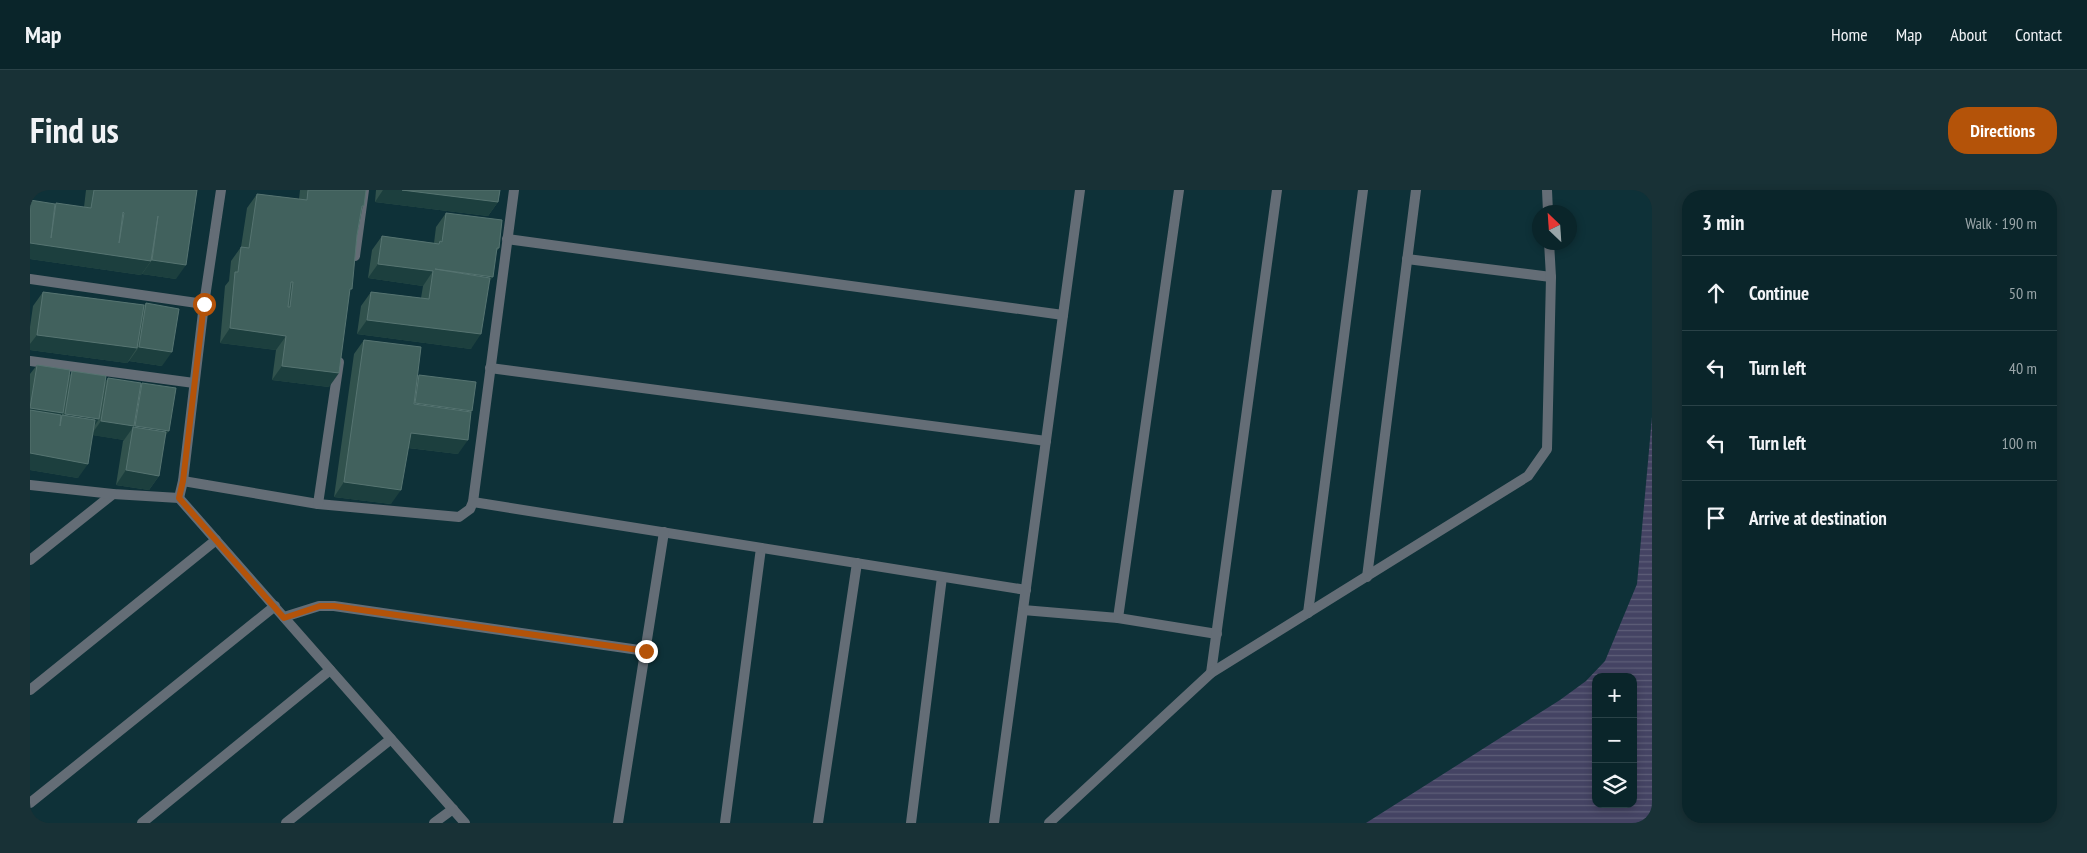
<!DOCTYPE html>
<html lang="en">
<head>
<meta charset="utf-8">
<style>
  body { margin:0; font-family:"PT Sans Narrow",sans-serif; background:#183136; color:#f1f3f6 }
  .controls { position:absolute; right:15px; bottom:15px; display:grid; overflow:hidden; border-radius:10px; box-shadow:0 2px 8px #0003 }
  .controls button { width:45px; height:45px; display:grid; place-items:center; padding:0; border:0; border-bottom:1px solid #2a4247; background:#0a252a; color:#f1f3f6; font:25px sans-serif }
  .compass { position:absolute; left:1502px; top:15px; width:45px; height:45px; border-radius:50%; background:#0a252a; box-shadow:0 2px 8px #0003; rotate:335deg }
  .stop { position:absolute; width:15px; height:15px; margin:-11px; border:4px solid #b45309; border-radius:50%; background:#fff }
  .stop.end { background:#b45309; border-color:#fff; box-shadow:0 1px 5px #0008 }
  .list { margin:0; padding:0; list-style:none }
  h2 { display:flex; justify-content:space-between; align-items:center; height:65px; margin:0; padding:0 20px; font-size:21px }
  h2 small { font-size:16px; font-weight:400; color:#99a5a8 }
  .list li { display:grid; grid-template-columns:32px 1fr auto; gap:15px; align-items:center; box-sizing:border-box; height:75px; padding:0 20px; border-top:1px solid #2a4247 }
  .list b { display:block; font-size:19px; white-space:nowrap }
  .list em { font-size:16px; font-style:normal; color:#99a5a8 }
  .icon { flex:none; width:28px; height:28px; fill:none; stroke:currentColor; stroke-width:2; stroke-linecap:round; stroke-linejoin:round }
  .map { position:relative; flex:none; width:1622px; height:633px; overflow:hidden; border-radius:20px }
  header { display:flex; align-items:center; gap:30px; box-sizing:border-box; height:70px; padding:0 25px; background:#0a252a; border-bottom:1px solid #2a4247 }
  header strong { font-size:24px }
  nav { display:flex; gap:28px; margin-inline-start:auto; font-size:18px }
  .intro { display:flex; align-items:center; justify-content:space-between; box-sizing:border-box; height:120px; padding:0 30px }
  h1 { margin:0; font-size:35px }
  .button { padding:12px 22px; border-radius:20px; background:#b45309; color:#fff; font-size:18px; font-weight:700 }
  main { display:flex; gap:30px; padding:0 30px }
  aside { flex:1; background:#0a252a; border-radius:20px; box-shadow:0 2px 8px #0003 }
  .map>svg:first-child { display:block }
</style>
</head>
<body>
<header>
<strong>Map</strong>
<nav><a>Home</a><a>Map</a><a>About</a><a>Contact</a></nav>
</header>
<div class="intro"><h1>Find us</h1><a class="button">Directions</a></div>
<main>
<div class="map">
<svg width="1622" height="633" viewBox="0 0 1622 633">
  <defs>
    <pattern id="water-rules" width="6" height="5" patternUnits="userSpaceOnUse" patternTransform="scale(1.25)"><rect width="6" height="5" fill="#444363"/><path d="M0 2.5h6" fill="none" stroke="#5e5e79"/></pattern>
  </defs>
  <rect width="100%" height="100%" fill="#0e3138"/>
  <!-- water -->
  <path fill="url(#water-rules)" fill-rule="evenodd" d="M1622,227V633H1336L1530,510L1556,491L1575,471L1607,394ZM1566,487H1603V614H1566Z"/>
  <g fill="none" stroke-linecap="round" stroke-linejoin="round">
    <!-- service -->
    <g stroke="#646d76" stroke-width="10">
      <path d="M0,370L83,304"/>
      <path d="M254,427L289,416H304L616,461"/>
      <path d="M0,500L186,350"/>
      <path d="M0,613L245,416"/>
      <path d="M112,633L300,480"/>
      <path d="M256,633L361,549"/>
      <path d="M404,633L423,619"/>
      <path d="M695,633L731,358"/>
      <path d="M881,633L912,387"/>
    </g>
    <!-- minor -->
    <g stroke="#646d76" stroke-width="10">
      <path d="M1517,0L1518,22"/>
      <path d="M477,49L1033,125"/>
      <path d="M325,66L334,0"/>
      <path d="M1377,69L1521,87"/>
      <path d="M0,89L174,114"/>
      <path d="M0,171L164,193"/>
      <path d="M460,178L1016,251"/>
      <path d="M153,291L288,314L429,327L440,319L443,312L484,0"/>
      <path d="M149,308L435,633"/>
      <path d="M443,312L996,400"/>
      <path d="M288,314L309,172"/>
      <path d="M1337,387L1386,0"/>
      <path d="M993,420L1088,428L1187,444"/>
      <path d="M1278,423L1333,0"/>
      <path d="M1088,428L1149,0"/>
      <path d="M1181,483L1247,0"/>
      <path d="M588,633L634,342"/>
      <path d="M788,633L827,373"/>
      <path d="M964,633L1050,0"/>
      <path d="M1019,633L1181,483L1498,286L1517,259L1521,87L1519,52"/>
    </g>
    <!-- tertiary -->
    <path stroke="#646d76" stroke-width="10" d="M0,295L83,304L149,308L153,291L174,114L191,0"/>
  </g>
  <!-- wall -->
  <g fill="#31524d">
    <path d="M56,0H167L146,89L112,84V83L111,85L0,69L26,13L54,17Z"/>
    <path d="M270,0H336L327,45L319,103L299,197L242,190L246,160L190,153L195,96L199,91L201,71L211,57L217,18L227,4L269,9Z"/>
    <path d="M346,0H470L468,12L458,26L345,12Z"/>
    <path d="M416,23L469,58L466,62L459,92L441,159L327,144L331,116L341,102L391,108L393,96L338,88L342,60L352,46L404,53L406,37Z"/>
    <path d="M13,102L114,115L116,113L132,176L99,171L97,173L0,160V137L3,116Z"/>
    <path d="M334,150L387,188L389,185L441,222L428,264L378,258L361,314L304,307L324,164Z"/>
    <path d="M7,175L40,185L42,181L75,192L78,188L110,195L112,193L135,245L129,286L119,300L86,295L93,251L94,250L63,245L48,288L0,280V184Z"/>
  </g>
  <!-- shaded-wall -->
  <g fill="#1c3f3e">
    <path d="M353,0H372L468,12L458,26L345,12Z"/>
    <path d="M0,53L121,71L111,85L0,69Z"/>
    <path d="M122,70L156,75L146,89L112,84Z"/>
    <path d="M348,74L403,81L393,96L338,88Z"/>
    <path d="M405,79L463,87L453,101Z"/>
    <path d="M337,130L451,144L441,159L327,144Z"/>
    <path d="M200,138L256,146L246,160L190,153Z"/>
    <path d="M7,145L107,158L97,173L0,160V154Z"/>
    <path d="M109,157L142,162L132,176L99,171Z"/>
    <path d="M252,176L309,183L299,197L242,190Z"/>
    <path d="M385,213L442,221L432,235L375,227Z"/>
    <path d="M0,218L33,223L23,238L0,234Z"/>
    <path d="M35,224L69,229L59,244L31,230Z"/>
    <path d="M71,231L104,236L94,250L61,245Z"/>
    <path d="M105,236L139,241L129,255L102,240Z"/>
    <path d="M381,243L438,250L428,264L371,257Z"/>
    <path d="M0,263L58,274L48,288L0,280Z"/>
    <path d="M96,280L129,286L119,300L86,295Z"/>
    <path d="M314,292L371,300L361,314L304,307Z"/>
  </g>
  <!-- building -->
  <g fill="#41615d" stroke="#567471" fill-rule="evenodd">
    <path d="M64,0H167L156,75L122,70L128,26L121,71L0,53V10L25,14L21,48L26,13L61,18ZM93,22L94,23L89,53Z"/>
    <path d="M278,0H336L334,16H332L327,45L322,99H320L309,183L252,176L256,146L200,138L205,82H208L211,57L219,58L227,4L277,10ZM261,92H263L260,117H258Z"/>
    <path d="M372,0H470L468,12Z"/>
    <path d="M416,23L472,30L469,58H467L463,87L405,79L460,88L451,144L337,130L341,102L399,109L403,81L348,74L352,46L409,54L410,51L412,52Z"/>
    <path d="M13,102L114,115L107,158L7,145Z"/>
    <path d="M116,113L149,119L142,162L109,157Z"/>
    <path d="M334,150L391,157L384,214L441,222L438,250L381,243L371,300L314,292Z"/>
    <path d="M7,175L40,180L33,223L0,218Z"/>
    <path d="M42,181L76,186L69,229L35,224Z"/>
    <path d="M389,185L446,192L442,221L385,213Z"/>
    <path d="M78,188L111,193L104,236L71,231Z"/>
    <path d="M112,193L146,198L139,241L105,236Z"/>
    <path d="M0,220L31,225L30,236L32,225L65,230L58,274L0,263Z"/>
    <path d="M103,237L136,242L129,286L96,280Z"/>
  </g>
  <g fill="none" stroke-linecap="round" stroke-linejoin="round">
    <!-- route -->
    <path stroke="#b45309" stroke-width="6" d="M174,114L153,291L149,308L254,428L290,416H304L616,461"/>
  </g>
</svg>
<div class="controls">
<button>+</button>
<button>−</button>
<button><svg class="icon" aria-label="layers" viewBox="0 0 24 24"><path d="M12 4l9 5-9 5-9-5zM3 14l9 5 9-5"/></svg></button>
</div>
<svg class="compass" viewBox="-18 -18 36 36"><path d="M0-13l5 13h-10z" fill="#e53935"/><path d="M0 13l5-13h-10z" fill="#99a5a8"/></svg>
<div class="stop" style="left:174px;top:114px"></div>
<div class="stop end" style="left:616px;top:461px"></div>
</div>
<aside>
<h2>3 min<small>Walk · 190 m</small></h2>
<ul class="list">
<li><svg class="icon" aria-label="ahead" viewBox="0 0 24 24"><path d="M12 20V5M6 11l6-6 6 6"/></svg><div><b>Continue</b></div><em>50 m</em></li>
<li><svg class="icon" aria-label="left" viewBox="0 0 24 24"><path d="M17 20v-9H6M10 6l-5 5 5 5"/></svg><div><b>Turn left</b></div><em>40 m</em></li>
<li><svg class="icon" aria-label="left" viewBox="0 0 24 24"><path d="M17 20v-9H6M10 6l-5 5 5 5"/></svg><div><b>Turn left</b></div><em>100 m</em></li>
<li><svg class="icon" aria-label="arrive" viewBox="0 0 24 24"><path d="M6 21V4h12l-3 4 3 4H6"/></svg><div><b>Arrive at destination</b></div></li>
</ul>
</aside>
</main>
</body>
</html>
